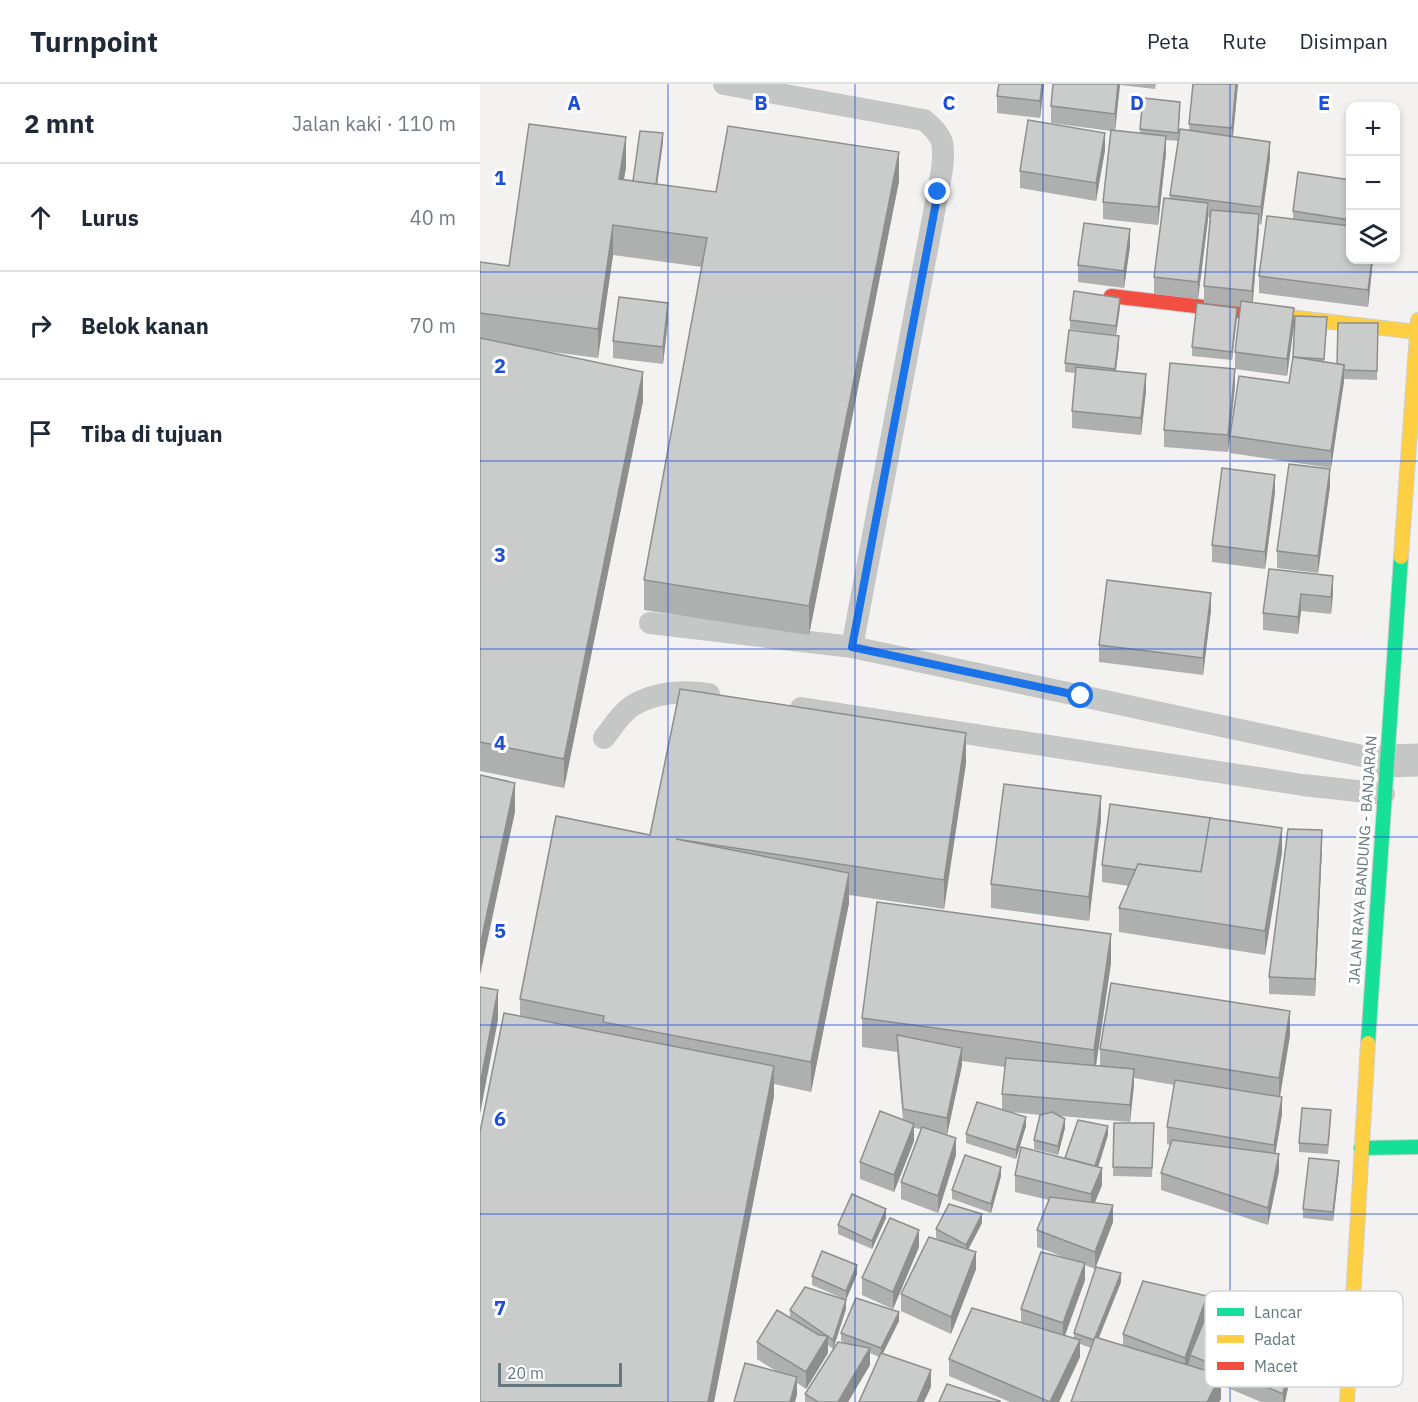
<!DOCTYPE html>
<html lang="id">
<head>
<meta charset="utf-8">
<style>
  body { margin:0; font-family:"IBM Plex Sans",sans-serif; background:#f2f2f3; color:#1f2937 }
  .controls { position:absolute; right:18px; top:18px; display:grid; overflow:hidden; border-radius:12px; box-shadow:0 3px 9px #0003 }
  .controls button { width:54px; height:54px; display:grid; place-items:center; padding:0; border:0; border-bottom:2px solid #e0e1e3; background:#fff; color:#1f2937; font:30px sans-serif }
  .scale { position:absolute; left:18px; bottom:15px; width:124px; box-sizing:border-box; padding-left:6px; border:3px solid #64797f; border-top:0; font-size:16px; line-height:21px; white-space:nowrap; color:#64797f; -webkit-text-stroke:4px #fff; paint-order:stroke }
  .stop { position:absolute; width:18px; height:18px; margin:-14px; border:4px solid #1a73e8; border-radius:50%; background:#fff }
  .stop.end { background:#1a73e8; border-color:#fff; box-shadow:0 2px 6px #0008 }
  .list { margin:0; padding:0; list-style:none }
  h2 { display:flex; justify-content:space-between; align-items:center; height:78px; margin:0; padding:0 24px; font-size:26px }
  h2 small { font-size:20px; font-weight:400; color:#747a83 }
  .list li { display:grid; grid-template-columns:39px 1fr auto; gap:18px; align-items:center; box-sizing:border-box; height:108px; padding:0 24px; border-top:2px solid #e0e1e3 }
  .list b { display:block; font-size:22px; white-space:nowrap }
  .list em { font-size:20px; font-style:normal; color:#747a83 }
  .icon { flex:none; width:33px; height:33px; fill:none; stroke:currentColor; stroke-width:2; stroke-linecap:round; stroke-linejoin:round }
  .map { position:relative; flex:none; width:938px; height:1318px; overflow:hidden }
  header { display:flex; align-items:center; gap:36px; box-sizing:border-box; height:84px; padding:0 30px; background:#fff; border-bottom:2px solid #e0e1e3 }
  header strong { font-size:28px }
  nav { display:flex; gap:33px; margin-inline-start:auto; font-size:21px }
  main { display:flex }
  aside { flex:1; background:#fff }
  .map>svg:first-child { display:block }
</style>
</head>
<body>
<header>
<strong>Turnpoint</strong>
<nav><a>Peta</a><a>Rute</a><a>Disimpan</a></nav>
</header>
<main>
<aside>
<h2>2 mnt<small>Jalan kaki · 110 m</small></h2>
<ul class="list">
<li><svg class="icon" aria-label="ahead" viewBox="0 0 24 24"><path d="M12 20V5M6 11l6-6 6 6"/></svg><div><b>Lurus</b></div><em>40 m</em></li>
<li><svg class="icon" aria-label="right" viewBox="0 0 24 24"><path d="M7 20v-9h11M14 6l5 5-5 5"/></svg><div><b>Belok kanan</b></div><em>70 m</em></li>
<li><svg class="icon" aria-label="arrive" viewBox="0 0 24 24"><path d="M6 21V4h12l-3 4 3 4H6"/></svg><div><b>Tiba di tujuan</b></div></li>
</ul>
</aside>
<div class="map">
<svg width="938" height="1318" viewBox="0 0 938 1318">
  <rect width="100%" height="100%" fill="#f3f2f1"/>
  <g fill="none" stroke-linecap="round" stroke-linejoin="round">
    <defs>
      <g id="fast">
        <path d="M888,959L921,473"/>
        <path d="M881,1064L938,1063"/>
      </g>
      <g id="slow">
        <path d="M792,231L937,248"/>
        <path d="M921,473L938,236"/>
        <path d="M867,1318L888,959"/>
      </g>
      <path id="jam" d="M631,212L792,231"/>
    </defs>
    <!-- fast casing -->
    <use href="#fast" stroke="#cecfcf" stroke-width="16"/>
    <!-- slow casing -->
    <use href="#slow" stroke="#cecfcf" stroke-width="16"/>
    <!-- jam casing -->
    <use href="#jam" stroke="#cecfcf" stroke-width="16"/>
    <!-- lane -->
    <g stroke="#c5c7c6" stroke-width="22">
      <path d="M244,0L444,36C464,52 465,60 462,86L372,563L906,677"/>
      <path d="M170,539L372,563"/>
      <path d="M321,624L823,701L904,710"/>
      <path d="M124,654C132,644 141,629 152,622C174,608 204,606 229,610"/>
    </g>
    <!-- street -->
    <path stroke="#c5c7c6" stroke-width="33" d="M906,677L938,676"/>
    <!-- fast -->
    <use href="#fast" stroke="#16e098" stroke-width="14"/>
    <!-- slow -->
    <use href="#slow" stroke="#ffcf43" stroke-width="14"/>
    <!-- jam -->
    <use href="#jam" stroke="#f24e42" stroke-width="14"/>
  </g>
  <!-- wall -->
  <g fill="#aeafaf">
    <path d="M519,0H564L560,34L517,29V12Z"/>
    <path d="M573,0H676L675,5L640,1L635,46L660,49V45L700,27L698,57L686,56V69L678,141L623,135V118L631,47L571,39V22Z"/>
    <path d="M713,0H758L753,52L790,75L781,141L779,140L773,218L814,241L807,292L755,285V302L750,349L809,299L813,273L847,242L844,278L857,280L898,239L897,296L864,295L851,384L750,369V354L748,368L684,363V346L755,285V268L760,223L724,219V202L730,134L728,133L718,215L674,210V193L690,111L709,46Z"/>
    <path d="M183,58L177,100L236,108L419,97L329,551L164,526V496L222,183L133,171L118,274L57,266L163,317L84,704L0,687V178L29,182L146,83L144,95L153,97Z"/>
    <path d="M625,66L616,117L540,104V87Z"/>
    <path d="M870,96V176H893L888,223L779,209V192L813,135V127Z"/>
    <path d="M650,162L644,204L598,198V181Z"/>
    <path d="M640,223L636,251L590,245V236Z"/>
    <path d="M757,233L752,276L712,272V263Z"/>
    <path d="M188,236L183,280L133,274V257Z"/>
    <path d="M639,261L636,287L666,307L661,351L592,344V327L596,289L585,288V279Z"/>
    <path d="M850,402L838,489L797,484V467Z"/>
    <path d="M795,408L785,485L732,478V461Z"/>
    <path d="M789,485L853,509L851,530L821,527L818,550L783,546V529Z"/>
    <path d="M731,526L723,591L619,578V561Z"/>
    <path d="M486,679L464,825L369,811V819L331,1008L294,1000V1012L234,1318H0L40,933V915L170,751Z"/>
    <path d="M621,736L609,837L511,824V800Z"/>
    <path d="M842,763L835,912L789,910V893Z"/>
    <path d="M802,768L785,871L639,848V824L649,802L622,798V781Z"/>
    <path d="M631,879L616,982H620V965L810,951L800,1013L802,1030L795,1070L799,1087L788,1141L681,1106V1089L690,1061L687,1060V1043L694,1001L654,994L650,1038L580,1032L585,1044L578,1071L554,1065V1056L560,1031L531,1028L546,1042L536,1075L486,1059V1050L522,1026V1010L525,983L482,977V981L467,1051L476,1071L458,1129L421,1115V1098L441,1045L434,1044V1057L414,1108L380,1095V1078L423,1036L417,968L382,963V934Z"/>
    <path d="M851,1035L848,1070L819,1068V1059Z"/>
    <path d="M634,1039H674L672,1093L633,1092Z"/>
    <path d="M628,1051L618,1083L622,1101L615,1119L633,1138L615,1185L605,1181V1196L585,1252L594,1254V1249L641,1198L619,1254L643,1261V1250L727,1229L720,1248L819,1251L805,1318H781L741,1301V1315L739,1318H591L611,1264L600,1260V1273L579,1318H530L469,1292V1275L541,1239V1225L589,1175L557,1163V1146L569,1116L535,1108V1091L585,1074Z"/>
    <path d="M859,1086L853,1137L823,1134V1125Z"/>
    <path d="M521,1092L511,1129L472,1115V1106Z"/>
    <path d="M406,1134L392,1165L358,1150V1141Z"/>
    <path d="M502,1139L488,1165L496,1185L471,1250L421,1227V1210L460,1156L456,1154V1145Z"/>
    <path d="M439,1163L413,1225L382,1211V1194Z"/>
    <path d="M377,1190L366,1216L332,1201V1192Z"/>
    <path d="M366,1225L354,1263L365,1259L361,1257V1249L419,1237L403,1269L451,1303L399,1273L390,1269V1281L368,1318H325V1310L353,1265L348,1261V1269L326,1305L317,1299V1310L315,1318H254L296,1287L277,1275V1258L310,1234V1226Z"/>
  </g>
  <!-- shaded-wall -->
  <g fill="#8d8e8e">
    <path d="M562,0H564L560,34V17Z"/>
    <path d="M638,0H640L635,47V30Z"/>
    <path d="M756,0H758L752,61V44Z"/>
    <path d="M183,49V58L174,123V114Z"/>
    <path d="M625,49V66L616,117V99Z"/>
    <path d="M686,52V69L678,141V123Z"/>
    <path d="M146,53V83L139,124V95Z"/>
    <path d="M790,58V75L781,141V123Z"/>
    <path d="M419,68V97L329,551V522Z"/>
    <path d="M728,119V136L718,215V198Z"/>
    <path d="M779,130V147L772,224V207Z"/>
    <path d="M133,141V171L118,274V245Z"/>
    <path d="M650,145V162L644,204V187Z"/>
    <path d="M892,176H893L888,223V206Z"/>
    <path d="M640,214V223L636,251V242Z"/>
    <path d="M188,219V236L183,280V263Z"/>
    <path d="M757,224V233L752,276V268Z"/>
    <path d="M814,224V241L807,292V275Z"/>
    <path d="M639,252V261L635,294V285Z"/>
    <path d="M864,281V298L851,384V367Z"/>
    <path d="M755,285V302L748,368V351Z"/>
    <path d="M163,288V317L84,704V675Z"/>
    <path d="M666,290V307L661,351V334Z"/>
    <path d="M850,385V402L838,489V472Z"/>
    <path d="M795,391V408L785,485V468Z"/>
    <path d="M853,492V509L851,530V513Z"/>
    <path d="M731,509V526L723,591V574Z"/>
    <path d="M821,510V527L818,550V533Z"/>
    <path d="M486,649V679L464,825V796Z"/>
    <path d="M35,699V728L0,891V862Z"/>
    <path d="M621,712V736L609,837V813Z"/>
    <path d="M802,744V768L785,871V847Z"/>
    <path d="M842,746V763L835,912V895Z"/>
    <path d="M369,789V819L331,1008V978Z"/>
    <path d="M631,850V879L614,995V966Z"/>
    <path d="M18,906V936L0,1030V1001Z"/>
    <path d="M810,927V951L799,1018V994Z"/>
    <path d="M482,964V981L467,1051V1034Z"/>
    <path d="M294,982V1012L234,1318H228Z"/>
    <path d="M654,985V1002L650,1038V1021Z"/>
    <path d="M802,1013V1030L794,1078V1061Z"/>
    <path d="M546,1033V1042L536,1075V1066Z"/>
    <path d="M585,1035V1044L578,1071V1062Z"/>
    <path d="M434,1040V1057L414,1108V1091Z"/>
    <path d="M628,1042V1051L615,1093V1084Z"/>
    <path d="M476,1054V1071L458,1129V1112Z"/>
    <path d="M799,1070V1087L788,1141V1124Z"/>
    <path d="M859,1077V1086L853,1137V1128Z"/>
    <path d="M521,1083V1092L511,1129V1120Z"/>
    <path d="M622,1084V1101L611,1127V1110Z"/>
    <path d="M633,1121V1138L615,1185V1168Z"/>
    <path d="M406,1125V1134L392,1165V1157Z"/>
    <path d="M502,1130V1139L486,1170V1161Z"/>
    <path d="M439,1146V1163L413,1225V1208Z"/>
    <path d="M496,1168V1185L471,1250V1233Z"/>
    <path d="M605,1179V1196L583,1256V1239Z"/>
    <path d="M377,1181V1190L366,1216V1207Z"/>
    <path d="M641,1189V1198L614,1265V1256Z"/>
    <path d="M727,1212V1229L711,1272L710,1271V1275L705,1291V1274Z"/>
    <path d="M366,1216V1225L353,1265V1256Z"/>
    <path d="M419,1228V1237L401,1273V1264Z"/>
    <path d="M819,1234V1251L805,1318H803V1310Z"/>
    <path d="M348,1252V1269L326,1305V1288Z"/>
    <path d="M600,1256V1273L579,1318H570Z"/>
    <path d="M390,1264V1281L368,1318H358Z"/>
    <path d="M451,1286V1303L444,1318H437Z"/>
    <path d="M741,1291V1315L739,1318H727Z"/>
    <path d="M317,1293V1310L315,1318H310Z"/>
  </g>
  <!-- building -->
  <g fill="#cacbcb" stroke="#8d8e8e" stroke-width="1.5">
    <path d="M519,0H562L560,17L517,12Z"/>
    <path d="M573,0H638L635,30L571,22Z"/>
    <path d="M713,0H756L752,44L709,40Z"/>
    <path d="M663,14L700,18L698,49L660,45Z"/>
    <path d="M548,36L625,49L616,99L540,87Z"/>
    <path d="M49,40L146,53L139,95L236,108L248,42L419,68L329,522L164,496L227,154L133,141L118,245L0,229V178L29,182Z"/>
    <path d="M700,45L790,58L781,123L690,111Z"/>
    <path d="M631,46L686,52L678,123L623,118Z"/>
    <path d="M160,47L183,49L176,100L153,97Z"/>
    <path d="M818,88L870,96V136L813,127Z"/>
    <path d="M684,114L728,119L718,198L674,193Z"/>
    <path d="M731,126L779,130L772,207L724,202Z"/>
    <path d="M787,132L870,142V176H892L888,206L779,192Z"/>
    <path d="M604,139L650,145L644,187L598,181Z"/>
    <path d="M594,207L640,214L636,242L590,236Z"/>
    <path d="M139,213L188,219L183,263L133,257Z"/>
    <path d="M761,217L814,224L807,275L755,268Z"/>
    <path d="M717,219L757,224L752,268L712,263Z"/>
    <path d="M815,232L847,233L844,275L813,273Z"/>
    <path d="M858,239H898L897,287L864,286V281L857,280Z"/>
    <path d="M589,246L639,252L635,285L585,279Z"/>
    <path d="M0,254L163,288L84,675L0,658Z"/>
    <path d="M813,273L864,281L851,367L750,352L759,292L809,299Z"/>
    <path d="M690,279L755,285L748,351L684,346Z"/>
    <path d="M596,283L666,290L661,334L592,327Z"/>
    <path d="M809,380L850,385L838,472L797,467Z"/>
    <path d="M742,384L795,391L785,468L732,461Z"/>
    <path d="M789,485L853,492L851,513L821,510L818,533L783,529Z"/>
    <path d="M627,496L731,509L723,574L619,561Z"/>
    <path d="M200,605L486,649L464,796L196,755L369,789L331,978L123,938L124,932L40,915L76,732L170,751Z"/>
    <path d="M0,691L35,699L0,862Z"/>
    <path d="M524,700L621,712L609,813L511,800Z"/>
    <path d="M630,720L731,734L721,788L658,780L656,786L622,781Z"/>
    <path d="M730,734L802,744L785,847L639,824L658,780L721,788Z"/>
    <path d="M808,745L842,746L835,895L789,893Z"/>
    <path d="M397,818L631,850L614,966L382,934Z"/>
    <path d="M631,899L810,927L799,994L620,965Z"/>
    <path d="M0,903L18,906L0,1001Z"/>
    <path d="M24,929L294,982L228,1318H0V1048Z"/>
    <path d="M417,951L482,964L467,1034L423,1025Z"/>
    <path d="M526,974L654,985L650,1021L522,1010Z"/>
    <path d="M695,996L802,1013L794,1061L687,1043Z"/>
    <path d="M497,1018L546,1033L536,1066L486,1050Z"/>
    <path d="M822,1024L851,1026L848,1061L819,1059Z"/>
    <path d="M400,1027L434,1040L414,1091L380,1078Z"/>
    <path d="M572,1028L585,1035L578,1062L554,1056L560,1031Z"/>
    <path d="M598,1036L628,1042L615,1082L585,1074Z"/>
    <path d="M634,1039H674L672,1084L633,1083Z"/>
    <path d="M442,1043L476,1054L458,1112L421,1098Z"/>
    <path d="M692,1056L799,1070L788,1124L681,1089Z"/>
    <path d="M541,1063L622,1084L611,1110L535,1091Z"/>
    <path d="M485,1071L521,1083L511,1120L472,1106Z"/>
    <path d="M829,1074L859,1077L853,1128L823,1125Z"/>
    <path d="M372,1110L406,1125L392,1157L358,1141Z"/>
    <path d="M570,1113L633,1121L615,1168L557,1146Z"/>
    <path d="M469,1120L502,1130L486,1161L456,1145Z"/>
    <path d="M410,1134L439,1146L413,1208L382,1194Z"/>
    <path d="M449,1153L496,1168L471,1233L421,1210Z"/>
    <path d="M342,1167L377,1181L366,1207L332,1192Z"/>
    <path d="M561,1168L605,1179L583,1239L541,1225Z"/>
    <path d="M616,1183L641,1189L614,1256L594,1249Z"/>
    <path d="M663,1197L727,1212L705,1274L643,1250Z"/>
    <path d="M325,1203L366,1216L353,1256L310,1226Z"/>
    <path d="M376,1214L419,1228L401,1264L361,1249Z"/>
    <path d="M731,1220L819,1234L803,1310L710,1271Z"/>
    <path d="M492,1224L600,1256L570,1318L469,1275Z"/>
    <path d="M297,1226L339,1251L348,1252L326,1288L277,1258Z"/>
    <path d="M615,1253L741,1291L727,1318H591Z"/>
    <path d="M358,1258L390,1264L358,1318H338L325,1310Z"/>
    <path d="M401,1269L451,1286L437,1318H379Z"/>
    <path d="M265,1279L317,1293L310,1318H254Z"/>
    <path d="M467,1300L520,1317L519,1318H459Z"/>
  </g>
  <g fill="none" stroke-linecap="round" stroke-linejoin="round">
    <!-- route -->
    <path stroke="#1a73e8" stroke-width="8" d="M458,108L372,563L601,612"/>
  </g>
  <!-- grid -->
  <path fill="none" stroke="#1d4ed8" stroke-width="1.5" stroke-opacity="0.55" d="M188,0V1318M375,0V1318M563,0V1318M750,0V1318M0,188H938M0,377H938M0,565H938M0,753H938M0,941H938M0,1130H938"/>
  <g text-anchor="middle" stroke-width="6" stroke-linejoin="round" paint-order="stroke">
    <!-- street labels -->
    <g font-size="15" fill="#64797f" stroke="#fff">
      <text transform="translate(883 776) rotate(-86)" y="5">JALAN RAYA BANDUNG - BANJARAN</text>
    </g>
  </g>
  <!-- legend -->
  <rect x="725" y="1207" width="198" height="96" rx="9" fill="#fff" stroke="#d0d7d9" stroke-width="1.5"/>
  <rect x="737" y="1224" width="27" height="8" fill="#16e098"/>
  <rect x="737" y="1251" width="27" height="8" fill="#ffcf43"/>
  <rect x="737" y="1278" width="27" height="8" fill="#f24e42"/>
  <g font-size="16" fill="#64797f">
    <text x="774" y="1234">Lancar</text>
    <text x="774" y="1261">Padat</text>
    <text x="774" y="1288">Macet</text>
  </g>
  <g font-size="20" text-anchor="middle" font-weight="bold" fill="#1d4ed8" stroke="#fff" stroke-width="6" stroke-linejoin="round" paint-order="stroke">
    <text x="94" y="26">A</text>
    <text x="281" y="26">B</text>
    <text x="469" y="26">C</text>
    <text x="657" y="26">D</text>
    <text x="844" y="26">E</text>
    <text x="20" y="101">1</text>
    <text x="20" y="289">2</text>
    <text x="20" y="478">3</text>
    <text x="20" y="666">4</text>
    <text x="20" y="854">5</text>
    <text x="20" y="1042">6</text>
    <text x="20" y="1231">7</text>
  </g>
</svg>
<div class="controls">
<button>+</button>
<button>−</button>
<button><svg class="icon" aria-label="layers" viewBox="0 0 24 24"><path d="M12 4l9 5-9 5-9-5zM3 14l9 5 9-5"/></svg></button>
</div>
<div class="scale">20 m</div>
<div class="stop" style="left:601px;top:612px"></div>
<div class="stop end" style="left:458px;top:108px"></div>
</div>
</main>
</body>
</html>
